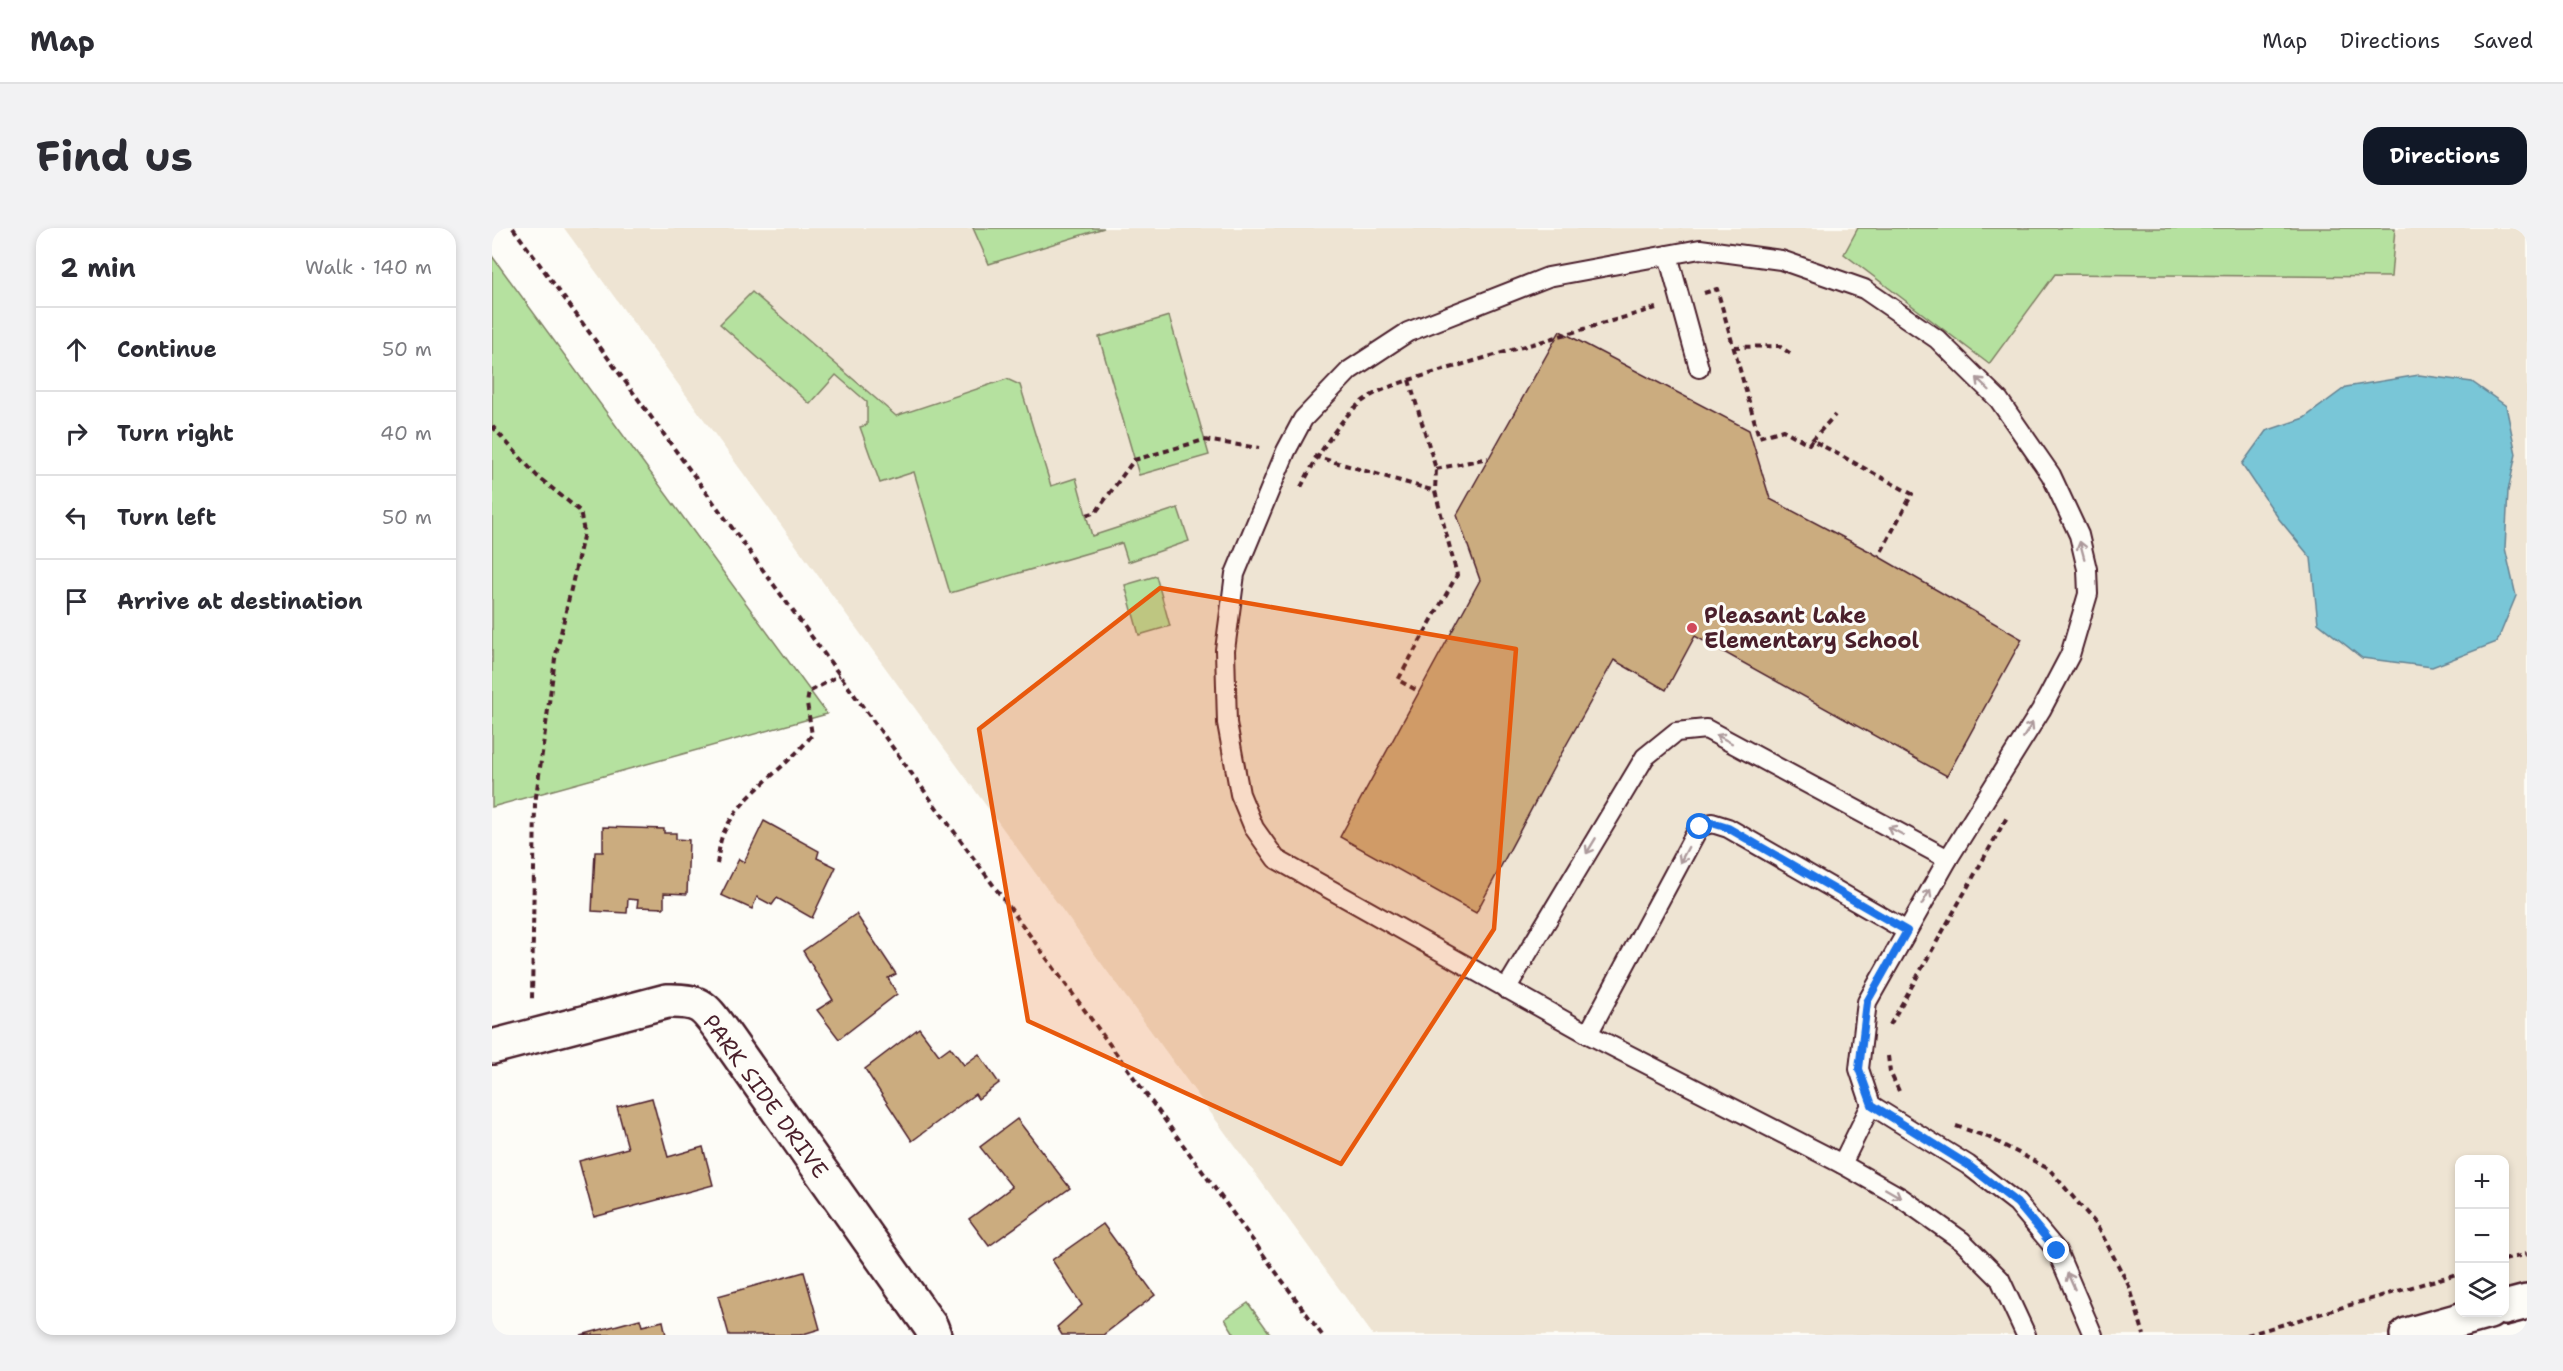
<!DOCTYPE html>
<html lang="en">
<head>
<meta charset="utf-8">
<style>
  body { margin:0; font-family:"Shantell Sans",sans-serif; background:#f2f2f3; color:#2b2b33 }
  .controls { position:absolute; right:18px; bottom:18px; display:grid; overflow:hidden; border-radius:12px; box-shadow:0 3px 9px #0003 }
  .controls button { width:54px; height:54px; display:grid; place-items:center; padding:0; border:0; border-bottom:2px solid #e1e1e2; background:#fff; color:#2b2b33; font:30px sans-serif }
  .stop { position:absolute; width:18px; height:18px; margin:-14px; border:4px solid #1a73e8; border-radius:50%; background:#fff }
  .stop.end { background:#1a73e8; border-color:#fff; box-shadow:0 2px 6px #0008 }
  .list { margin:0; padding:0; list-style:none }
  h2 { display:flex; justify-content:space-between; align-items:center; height:78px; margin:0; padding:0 24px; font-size:26px }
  h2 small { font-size:20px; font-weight:400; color:#7c7c81 }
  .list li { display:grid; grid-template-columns:39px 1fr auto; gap:18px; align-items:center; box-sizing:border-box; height:84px; padding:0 24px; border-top:2px solid #e1e1e2 }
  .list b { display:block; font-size:22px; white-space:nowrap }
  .list em { font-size:20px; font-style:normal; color:#7c7c81 }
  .icon { flex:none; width:33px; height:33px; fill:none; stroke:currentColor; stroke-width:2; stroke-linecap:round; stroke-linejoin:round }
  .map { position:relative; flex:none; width:2035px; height:1107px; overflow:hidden; border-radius:18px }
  header { display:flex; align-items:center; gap:36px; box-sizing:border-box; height:84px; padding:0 30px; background:#fff; border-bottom:2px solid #e1e1e2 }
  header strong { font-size:28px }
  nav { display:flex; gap:33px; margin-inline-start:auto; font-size:21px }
  .intro { display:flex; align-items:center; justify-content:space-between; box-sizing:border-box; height:144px; padding:0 36px }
  h1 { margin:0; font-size:42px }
  .button { padding:15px 27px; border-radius:18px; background:#111827; color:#fff; font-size:21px; font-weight:700 }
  main { display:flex; gap:36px; padding:0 36px }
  aside { flex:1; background:#fff; border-radius:18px; box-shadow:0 3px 9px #0003 }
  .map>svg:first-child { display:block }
</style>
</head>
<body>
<header>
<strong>Map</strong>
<nav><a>Map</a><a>Directions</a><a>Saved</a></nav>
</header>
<div class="intro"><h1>Find us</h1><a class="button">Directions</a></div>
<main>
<aside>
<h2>2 min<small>Walk · 140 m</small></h2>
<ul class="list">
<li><svg class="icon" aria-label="ahead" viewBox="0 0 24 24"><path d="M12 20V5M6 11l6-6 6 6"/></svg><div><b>Continue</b></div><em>50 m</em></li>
<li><svg class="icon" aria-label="right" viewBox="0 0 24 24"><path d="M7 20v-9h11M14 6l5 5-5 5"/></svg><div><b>Turn right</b></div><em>40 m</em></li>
<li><svg class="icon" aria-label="left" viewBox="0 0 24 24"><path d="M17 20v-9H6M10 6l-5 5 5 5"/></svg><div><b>Turn left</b></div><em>50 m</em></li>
<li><svg class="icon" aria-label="arrive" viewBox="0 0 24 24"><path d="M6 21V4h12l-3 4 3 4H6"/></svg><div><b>Arrive at destination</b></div></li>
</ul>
</aside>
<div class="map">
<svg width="2035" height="1107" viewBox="0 0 2035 1107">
  <rect width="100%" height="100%" fill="#fdfcf7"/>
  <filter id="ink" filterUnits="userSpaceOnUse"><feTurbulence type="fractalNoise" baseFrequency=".0167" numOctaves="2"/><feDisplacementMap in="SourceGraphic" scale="12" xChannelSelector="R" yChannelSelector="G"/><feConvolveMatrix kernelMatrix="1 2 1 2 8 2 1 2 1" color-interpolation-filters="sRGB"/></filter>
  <g filter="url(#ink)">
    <!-- built -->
    <path fill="#eee4d3" d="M72,0H2035V1074L2013,1081L2012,932H1968V1084L1921,1107H881Z"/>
    <!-- green -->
    <g fill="#b5e19f" stroke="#808065" stroke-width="1.5">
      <path d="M481,0H612L497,36Z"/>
      <path d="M1366,0H1903L1899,49L1563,46L1497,136L1352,26Z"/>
      <path d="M0,28L335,486L0,579Z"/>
      <path d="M260,64L404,188L515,151L528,157L559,258L584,250L600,308L686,280L697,313L636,334L630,315L458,365L422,244L388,255L368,199L375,197V174L344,147L318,176L228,96Z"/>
      <path d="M677,88L717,227L647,247L607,109Z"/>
      <path d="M664,348L678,398L647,407L633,357Z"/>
      <path d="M756,1075L779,1107H743L733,1091Z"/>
    </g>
    <!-- water -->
    <path fill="#79c6d7" stroke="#668392" stroke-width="1.5" d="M1927,147L1980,154L2014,178L2024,226L2016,263L2013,320L2024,368L2005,414L1940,439L1870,430L1826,395L1819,330L1787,291L1750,236L1774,203L1812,190L1854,159Z"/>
    <!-- building -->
    <g fill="#cbac7f" stroke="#4a1f2b" stroke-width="1.5">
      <path d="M1068,103L1257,202L1278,271L1377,323L1530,411L1455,548L1203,408L1174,462L1122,432L1063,537L984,685L848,609L988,352L965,287Z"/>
      <path d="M272,593L327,623L325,630L344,639L320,690L285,670L280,677L265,669L260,681L229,667L247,631L252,634Z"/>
      <path d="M111,599L172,601V605H184V611L197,612L195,666L172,665V680L145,679L146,672L136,671L135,685L100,683L103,624H111Z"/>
      <path d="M364,686L404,746L396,750L405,766L347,811L325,782L341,772L311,723Z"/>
      <path d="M427,800L447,827L458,819L472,837L487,826L507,855L486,871L483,866L420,913L373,841Z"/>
      <path d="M160,870L176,929L211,919L221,957L102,989L87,933L136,920L125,879Z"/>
      <path d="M525,891L578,960L497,1018L477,991L520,959L488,919Z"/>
      <path d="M611,996L663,1067L611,1107H570L565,1099L590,1077L560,1032Z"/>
      <path d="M312,1044L328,1101L308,1107H237L226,1068Z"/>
      <path d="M148,1091L150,1098L171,1093L174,1107H89Z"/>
    </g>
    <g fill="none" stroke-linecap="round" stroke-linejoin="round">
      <defs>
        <g id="lane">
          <path d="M1176,27L1207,140"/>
          <path d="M1014,761L1153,529L1184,504L1214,501L1456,631"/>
          <path d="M1096,806L1207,599L1220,595L1236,600L1415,703"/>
          <path d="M1350,936L1379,877"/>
          <path d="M1534,1107L1508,1051L1470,1013L1408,969L1350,936L1096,806L784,631L762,600L748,566L735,495L733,422L743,346L794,223L811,191L858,142L916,104L1056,49L1208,21L1289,32L1372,61L1445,111L1507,172L1559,247L1587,307L1595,341L1596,366L1578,427L1549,482L1456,631L1375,774L1367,841L1379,877L1476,937L1525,975L1565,1023L1601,1107"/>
        </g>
        <path id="street" d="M0,819L175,773C210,772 212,779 232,806L439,1099L442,1107"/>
        <g id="secondary">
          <path d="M2012,1080L2035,1074"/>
          <path d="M1915,1107L1997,1084"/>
        </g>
      </defs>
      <!-- lane casing -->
      <use href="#lane" stroke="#4a1f2b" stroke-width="22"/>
      <!-- street casing -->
      <use href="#street" stroke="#4a1f2b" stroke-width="38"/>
      <!-- secondary casing -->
      <use href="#secondary" stroke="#4a1f2b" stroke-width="38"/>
      <!-- path -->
      <g stroke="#4a1f2b" stroke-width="4" stroke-dasharray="6 4.5" stroke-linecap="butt">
        <path d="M21,0L830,1107"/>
        <path d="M1212,65L1225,61L1267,209L1291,202L1317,216L1320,212L1420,266L1387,328"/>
        <path d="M1242,119L1287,118L1299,126"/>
        <path d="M917,152L944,241L943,263L965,347L906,452L926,463"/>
        <path d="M0,198L45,248L88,283L92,304L63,431L43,576L40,771"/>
        <path d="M1320,212L1343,187"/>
        <path d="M822,228L943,263"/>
        <path d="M944,241L996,230"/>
        <path d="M809,259C822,234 845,194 867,176C881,164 900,158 917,152L1164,80"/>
        <path d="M595,287L604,284L642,232L712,212L767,220"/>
        <path d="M225,636C227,626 227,613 232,604C250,565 294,541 320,507L315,475L317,464L348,447"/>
        <path d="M1398,797L1515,589"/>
        <path d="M1396,828L1398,844L1407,863"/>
        <path d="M1464,898L1496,909L1557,941L1605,997L1638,1060L1652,1107"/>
        <path d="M2012,1032L2035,1026"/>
        <path d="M1755,1107L1968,1045"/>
      </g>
      <!-- lane -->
      <use href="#lane" stroke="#fdfcf7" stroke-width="18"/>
      <!-- street -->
      <use href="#street" stroke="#fdfcf7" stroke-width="33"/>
      <!-- secondary -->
      <use href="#secondary" stroke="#fdfcf7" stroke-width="33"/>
    </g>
    <!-- one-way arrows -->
    <defs><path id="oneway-shaft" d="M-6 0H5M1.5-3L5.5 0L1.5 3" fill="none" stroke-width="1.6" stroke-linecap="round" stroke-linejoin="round" transform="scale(1.5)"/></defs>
    <g stroke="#ac999b">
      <use href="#oneway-shaft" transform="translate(1491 156) rotate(-136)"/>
      <use href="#oneway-shaft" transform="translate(1590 322) rotate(-105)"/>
      <use href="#oneway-shaft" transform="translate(1536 502) rotate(-58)"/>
      <use href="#oneway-shaft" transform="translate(1232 511) rotate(-152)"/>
      <use href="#oneway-shaft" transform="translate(1404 603) rotate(-152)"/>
      <use href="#oneway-shaft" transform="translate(1099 618) rotate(121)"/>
      <use href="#oneway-shaft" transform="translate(1192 627) rotate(118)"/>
      <use href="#oneway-shaft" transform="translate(1434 669) rotate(-60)"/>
      <use href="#oneway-shaft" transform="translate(1401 965) rotate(30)"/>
      <use href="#oneway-shaft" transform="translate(1579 1053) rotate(-114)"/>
    </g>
  </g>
  <g fill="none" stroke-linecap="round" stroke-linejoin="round" filter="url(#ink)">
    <!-- route -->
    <path stroke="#1a73e8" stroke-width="8" d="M1208,599L1220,595L1236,600L1415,703L1375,774L1367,841L1380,877L1476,937L1525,975L1565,1023"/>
  </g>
  <!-- marked area -->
  <path fill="#e8590c" fill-opacity="0.2" stroke="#e8590c" stroke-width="4.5" stroke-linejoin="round" d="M668,360L1024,421L1002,701L849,936L536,793L487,501Z"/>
  <!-- markers -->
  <circle fill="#d1495b" stroke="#fdfcf7" stroke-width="2" cx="1200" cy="400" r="6"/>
  <g text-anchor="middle" stroke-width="6" stroke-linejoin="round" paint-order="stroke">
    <!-- poi labels -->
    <g font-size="22" font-weight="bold" fill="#4a1f2b" stroke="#fdfcf7" text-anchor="start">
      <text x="1212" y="395">Pleasant Lake<tspan x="1212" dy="25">Elementary School</tspan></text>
    </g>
    <!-- street labels -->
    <g font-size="22" fill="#4a1f2b" stroke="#fdfcf7">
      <text transform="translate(274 868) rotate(54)" y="8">PARK SIDE DRIVE</text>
    </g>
  </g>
</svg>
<div class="controls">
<button>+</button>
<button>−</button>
<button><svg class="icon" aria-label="layers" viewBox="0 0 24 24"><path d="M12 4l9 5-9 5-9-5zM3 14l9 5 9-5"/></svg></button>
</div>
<div class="stop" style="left:1208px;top:599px"></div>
<div class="stop end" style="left:1565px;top:1023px"></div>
</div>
</main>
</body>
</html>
